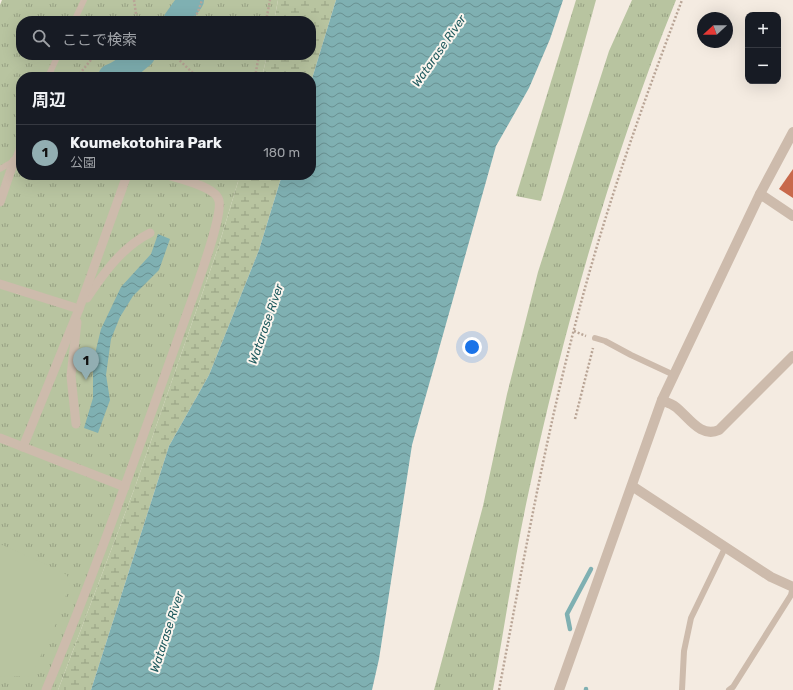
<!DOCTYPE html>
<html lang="ja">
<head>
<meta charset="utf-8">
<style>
  body { margin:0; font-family:Rubik,"Noto Sans JP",sans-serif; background:#242831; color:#f1f3f6 }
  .controls { position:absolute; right:12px; top:12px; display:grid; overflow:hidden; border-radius:8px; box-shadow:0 4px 16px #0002 }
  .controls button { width:36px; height:36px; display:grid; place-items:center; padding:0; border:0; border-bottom:1px solid #363941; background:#171b24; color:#f1f3f6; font:20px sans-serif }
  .compass { position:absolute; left:697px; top:12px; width:36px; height:36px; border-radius:50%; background:#171b24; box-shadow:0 4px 16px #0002; rotate:249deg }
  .you { position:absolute; left:472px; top:347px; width:14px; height:14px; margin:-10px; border:3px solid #fff; border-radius:50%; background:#1a73e8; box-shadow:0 0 0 6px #1a73e833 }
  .badge { display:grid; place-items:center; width:26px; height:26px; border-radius:50%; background:#92aeb2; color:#111; font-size:13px; font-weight:700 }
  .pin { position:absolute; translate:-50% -33px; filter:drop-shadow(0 1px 2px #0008) }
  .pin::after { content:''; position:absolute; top:21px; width:14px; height:12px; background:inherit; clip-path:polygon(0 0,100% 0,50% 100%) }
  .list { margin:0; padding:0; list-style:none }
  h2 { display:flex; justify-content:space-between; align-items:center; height:52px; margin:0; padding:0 16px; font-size:17px }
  h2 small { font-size:13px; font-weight:400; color:#9ea1a6 }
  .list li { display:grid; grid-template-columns:26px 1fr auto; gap:12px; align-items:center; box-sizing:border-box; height:56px; padding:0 16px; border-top:1px solid #363941 }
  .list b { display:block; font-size:15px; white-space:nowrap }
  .list p { margin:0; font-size:13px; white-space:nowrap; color:#9ea1a6 }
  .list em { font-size:13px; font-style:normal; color:#9ea1a6 }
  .icon { flex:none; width:22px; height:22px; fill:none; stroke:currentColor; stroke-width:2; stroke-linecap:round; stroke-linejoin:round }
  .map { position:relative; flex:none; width:793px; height:690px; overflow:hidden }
  .search { position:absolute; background:#171b24; box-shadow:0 4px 16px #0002; left:16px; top:16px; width:300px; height:44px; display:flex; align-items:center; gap:10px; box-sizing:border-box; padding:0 14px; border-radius:16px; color:#9ea1a6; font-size:15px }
  .panel { position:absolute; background:#171b24; box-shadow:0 4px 16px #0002; left:16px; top:72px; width:300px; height:108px; border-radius:16px }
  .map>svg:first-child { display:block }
</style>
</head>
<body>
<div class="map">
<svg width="793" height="690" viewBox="0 0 793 690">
  <defs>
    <pattern id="grass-tufts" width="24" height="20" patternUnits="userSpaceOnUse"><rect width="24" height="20" fill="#b8c4a0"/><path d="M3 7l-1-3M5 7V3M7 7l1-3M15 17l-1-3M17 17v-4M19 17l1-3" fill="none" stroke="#97a083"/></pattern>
    <pattern id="wetland-marsh" width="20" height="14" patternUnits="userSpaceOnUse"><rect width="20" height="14" fill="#b8c4a0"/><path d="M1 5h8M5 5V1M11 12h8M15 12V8" fill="none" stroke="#97a083"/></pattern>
    <pattern id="water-waves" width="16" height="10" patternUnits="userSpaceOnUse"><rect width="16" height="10" fill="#7fb0b2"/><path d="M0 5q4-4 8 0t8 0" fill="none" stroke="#699091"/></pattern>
  </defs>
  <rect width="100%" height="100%" fill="#f4ebe1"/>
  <!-- grass -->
  <g fill="url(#grass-tufts)">
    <path d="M2,0H278L274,21H21V55H267L262,77H21V175H240L218,248L135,487L58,690H0V5Z"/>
    <path d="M576,0H596L541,201L516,196Z"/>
    <path d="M632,0H676C611,160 564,327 528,495C514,560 505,625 493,690H434L483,506L507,394L538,272L609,51Z"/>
  </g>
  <!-- wetland -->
  <g fill="url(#wetland-marsh)">
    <path d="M278,0H336L311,82V77H262L267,55H311V21H274Z"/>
    <path d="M240,175H282L259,250L209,375L169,446L91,690H58L135,487L218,248Z"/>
  </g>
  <!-- garden -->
  <path fill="#b8c4a0" d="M0,544L58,570L67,575L70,584L55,626L32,674L29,676L0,677Z"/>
  <!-- water -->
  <g fill="url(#water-waves)">
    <path d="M336,0H563L550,39L529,88L496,146L412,445L379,659L372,690H91L169,446L209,375L259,250L282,175H311V82Z"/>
    <path d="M158,234L170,239L159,270L133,296L120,317L111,339L106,375L110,400L98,433L84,428L93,398V362L101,329L121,287L151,254Z"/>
  </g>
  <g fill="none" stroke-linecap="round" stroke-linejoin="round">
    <!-- stream -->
    <g stroke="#7fb0b2" stroke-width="4.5">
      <path d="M570,629L567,614L591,569"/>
      <path d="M586,689V690"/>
    </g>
    <!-- river -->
    <g stroke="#7fb0b2" stroke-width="26">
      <path d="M176,21L191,0"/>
      <path d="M111,77C124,73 131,63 142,55"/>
    </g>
  </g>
  <!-- building -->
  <path fill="#c8694b" d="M793,169V198L779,189Z"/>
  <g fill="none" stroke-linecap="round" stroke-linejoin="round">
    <!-- path -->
    <g stroke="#b9a596" stroke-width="2.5" stroke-dasharray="2 2" stroke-linecap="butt">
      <path d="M134,0L137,21"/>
      <path d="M192,21L198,12L202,0"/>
      <path d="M266,21L270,0"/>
      <path d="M174,55L197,77"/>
      <path d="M77,77L95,55"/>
      <path d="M255,77L259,55"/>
      <path d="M574,331L586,336"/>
      <path d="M575,419L593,348"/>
      <path d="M499,690C523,564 545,438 578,314C606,207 643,103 682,0"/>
    </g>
    <!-- service -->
    <g stroke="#cdbbac" stroke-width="6">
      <path d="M74,21L84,0"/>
      <path d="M48,77L58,55"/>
      <path d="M0,169L14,161L21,143"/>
      <path d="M595,338L605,341L631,355L674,375"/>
      <path d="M682,690L684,651L691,618L725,548"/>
      <path d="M729,690L733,687L791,595L793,587"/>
    </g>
    <!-- pedestrian -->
    <g stroke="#cdbbac" stroke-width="9">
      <path d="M0,202L14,161"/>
      <path d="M0,284L79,309"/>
      <path d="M87,298C104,273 122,247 150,233"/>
      <path d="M76,424L71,376L77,322"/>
      <path d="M0,438L125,487"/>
      <path d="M23,447L79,309L127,175"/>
      <path d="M46,690C97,569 139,446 184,322C191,301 223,219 219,201C217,187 180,179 167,175"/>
    </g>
    <!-- minor -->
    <g stroke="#cdbbac" stroke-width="10">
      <path d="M760,194L793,216"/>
      <path d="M662,400C667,403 673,404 677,408C690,419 701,438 719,430L793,356"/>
      <path d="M632,486L771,577L793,587"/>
      <path d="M559,690L662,400L760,194L793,132"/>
    </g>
  </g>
  <g text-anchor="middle" stroke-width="4" stroke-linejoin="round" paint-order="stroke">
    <!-- water labels -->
    <g font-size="12" font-style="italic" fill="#1f5a5e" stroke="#fbf5ee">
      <text transform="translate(439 51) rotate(-55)" y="4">Watarase River</text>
      <text transform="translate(266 324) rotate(-71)" y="4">Watarase River</text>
      <text transform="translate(167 632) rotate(-72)" y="4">Watarase River</text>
    </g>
  </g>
</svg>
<div class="controls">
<button>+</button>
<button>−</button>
</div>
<svg class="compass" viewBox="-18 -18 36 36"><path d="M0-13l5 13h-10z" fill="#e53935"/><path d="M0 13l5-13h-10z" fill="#9ea1a6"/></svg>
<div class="you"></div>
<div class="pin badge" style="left:86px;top:380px">1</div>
<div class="search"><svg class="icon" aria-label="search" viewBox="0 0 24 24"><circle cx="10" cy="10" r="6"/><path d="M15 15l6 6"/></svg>ここで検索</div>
<section class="panel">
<h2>周辺<small></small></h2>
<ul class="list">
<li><span class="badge">1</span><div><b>Koumekotohira Park</b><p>公園</p></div><em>180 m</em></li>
</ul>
</section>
</div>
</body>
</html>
